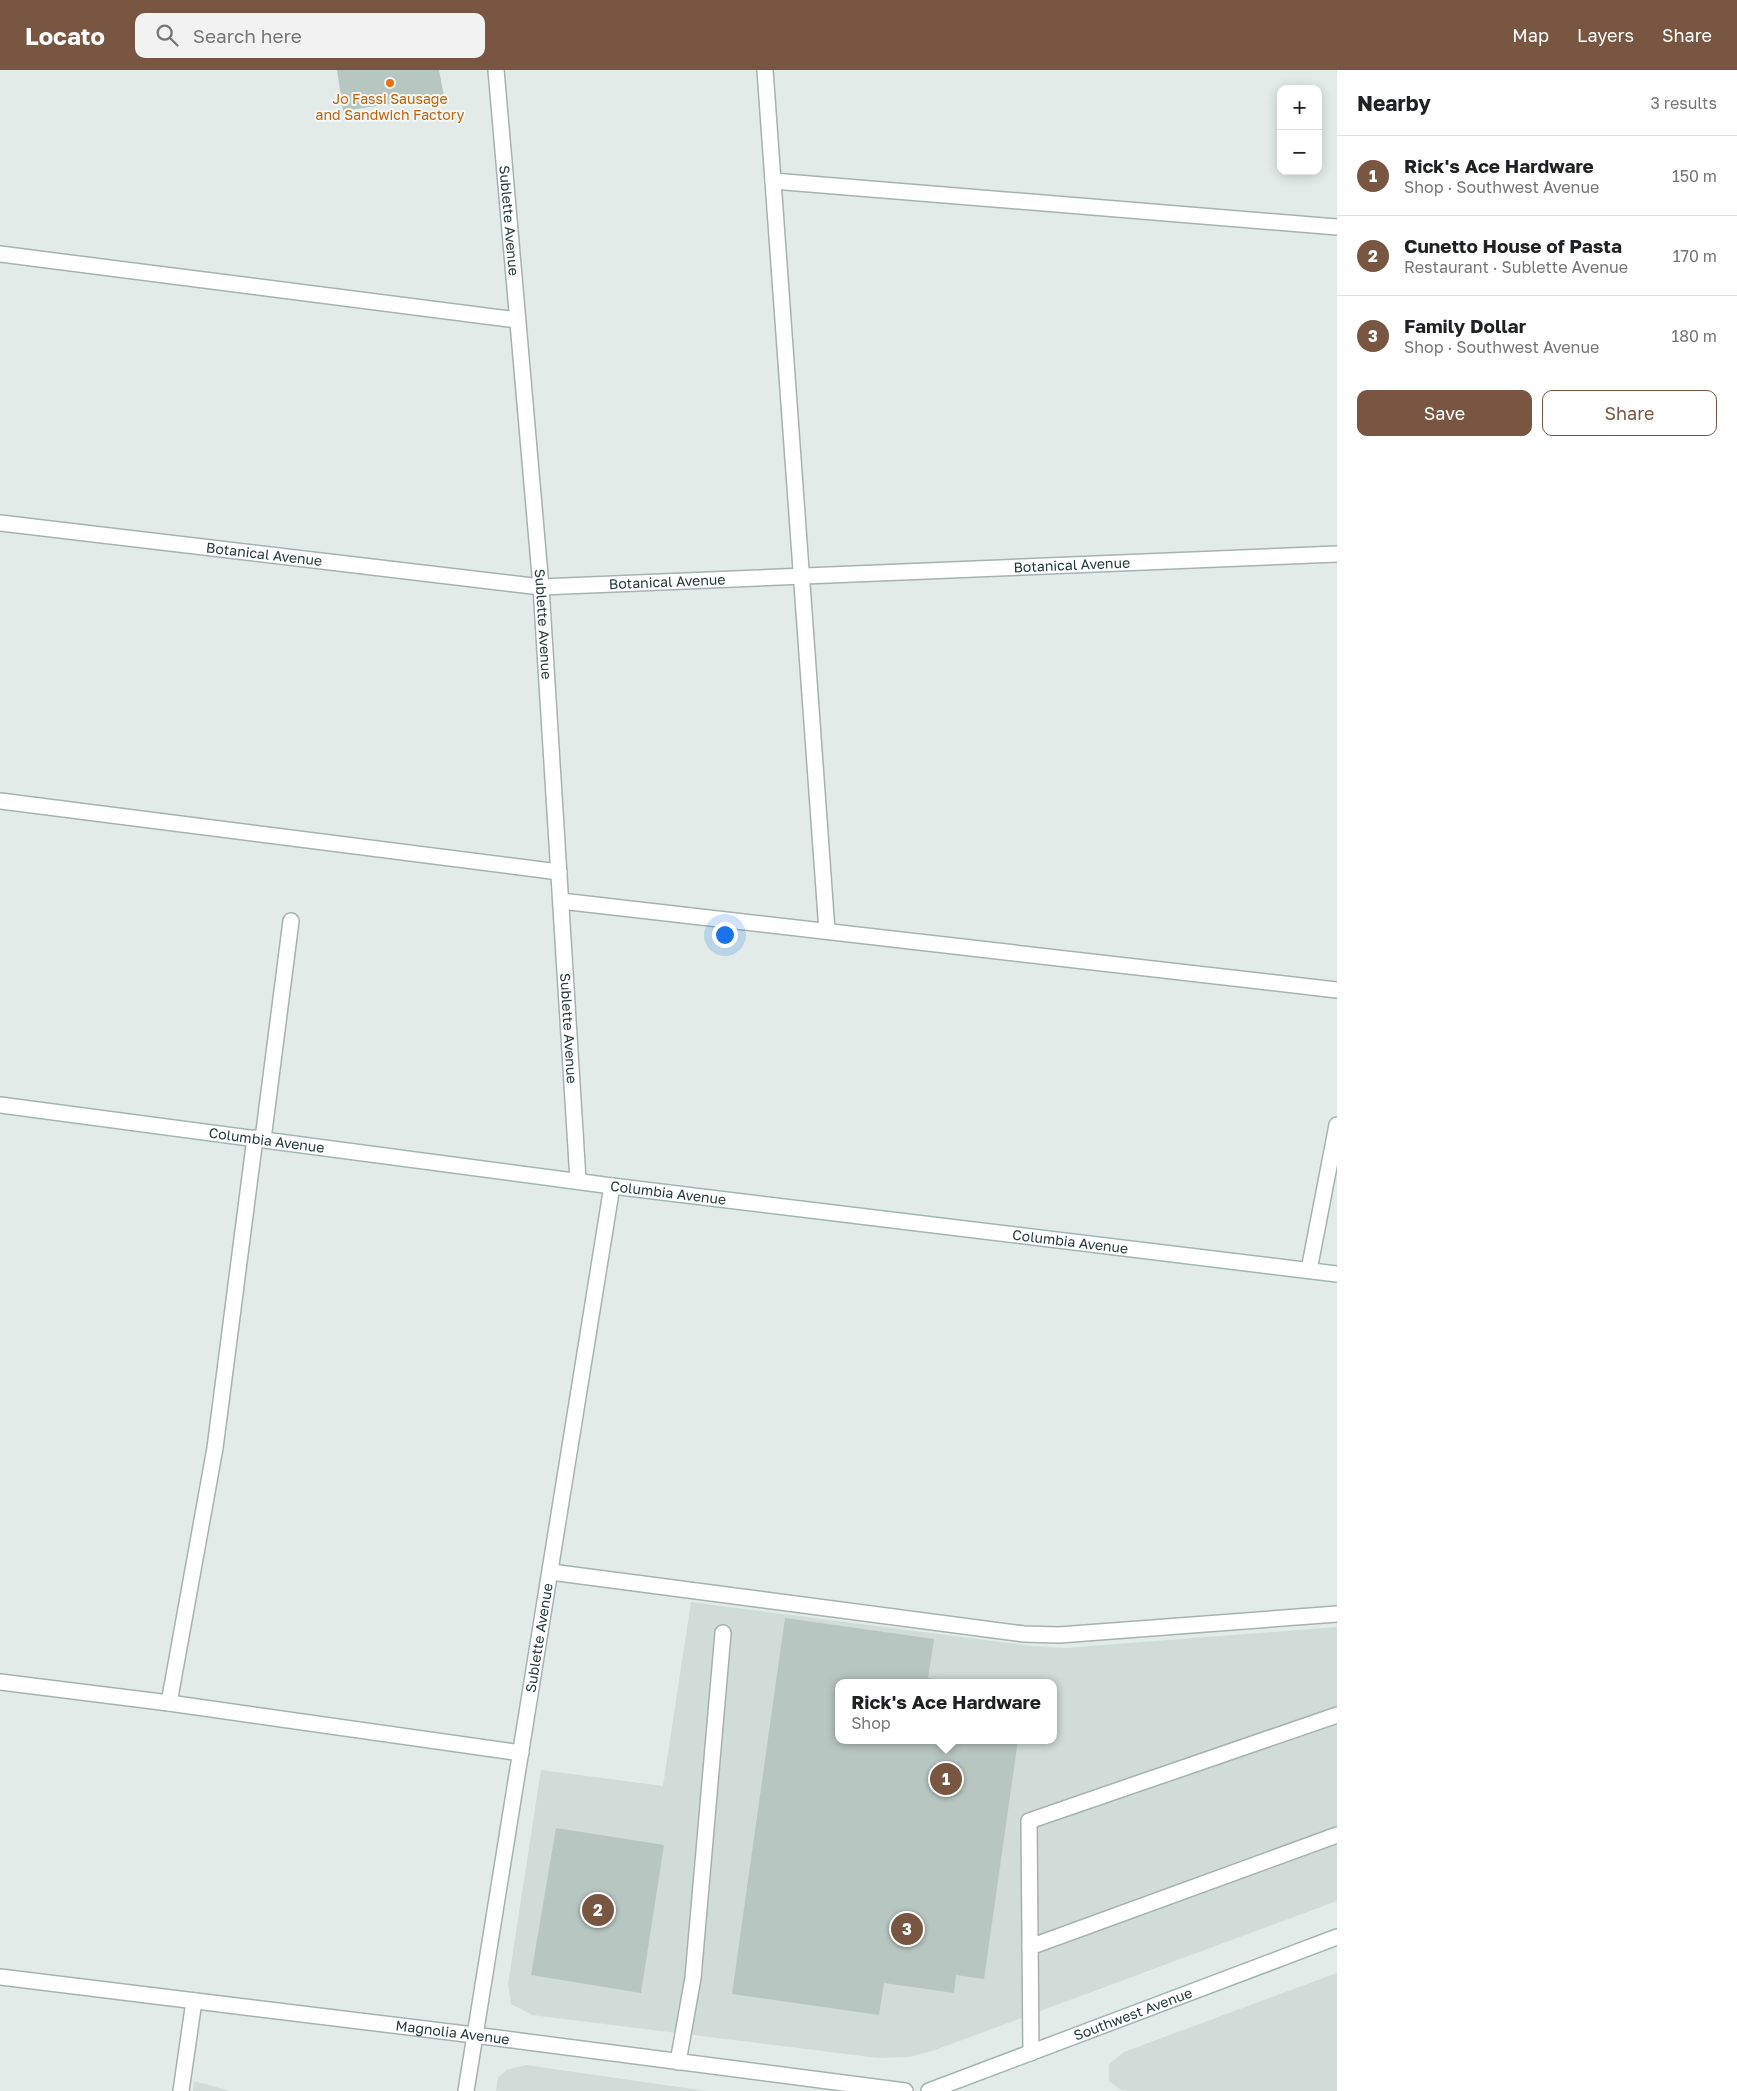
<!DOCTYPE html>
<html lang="en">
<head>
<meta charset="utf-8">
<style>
  body { margin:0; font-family:"Golos Text",sans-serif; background:#f2f2f2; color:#202124 }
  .controls { position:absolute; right:15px; top:15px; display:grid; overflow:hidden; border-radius:10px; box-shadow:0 2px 12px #0003 }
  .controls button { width:45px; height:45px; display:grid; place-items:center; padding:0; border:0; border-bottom:1px solid #e0e0e0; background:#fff; color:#202124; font:25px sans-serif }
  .you { position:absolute; left:724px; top:864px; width:18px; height:18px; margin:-12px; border:4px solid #fff; border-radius:50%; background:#1a73e8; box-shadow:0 0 0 8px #1a73e833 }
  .badge { display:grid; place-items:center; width:32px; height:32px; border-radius:50%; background:#795641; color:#fff; font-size:16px; font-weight:700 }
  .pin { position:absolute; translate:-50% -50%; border:2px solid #fff; box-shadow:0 1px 5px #0006 }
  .popup { position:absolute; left:835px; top:1609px; width:222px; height:65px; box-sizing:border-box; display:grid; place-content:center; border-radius:10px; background:#fff; filter:drop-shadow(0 1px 4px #0005); font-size:16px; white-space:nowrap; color:#757577 }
  .popup b { font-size:19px; color:#202124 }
  .popup::after { content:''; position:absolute; left:50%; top:100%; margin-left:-10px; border:10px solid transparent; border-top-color:#fff }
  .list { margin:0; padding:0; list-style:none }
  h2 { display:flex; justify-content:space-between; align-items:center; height:65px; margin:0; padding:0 20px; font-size:21px }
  h2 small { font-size:16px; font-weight:400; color:#757577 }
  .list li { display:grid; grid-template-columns:32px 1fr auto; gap:15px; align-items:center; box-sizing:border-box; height:80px; padding:0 20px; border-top:1px solid #e0e0e0 }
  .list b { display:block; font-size:19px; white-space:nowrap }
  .list p { margin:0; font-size:16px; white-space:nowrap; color:#757577 }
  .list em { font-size:16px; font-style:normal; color:#757577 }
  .actions { display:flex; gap:10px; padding:15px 20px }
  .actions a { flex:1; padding:11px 0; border:1px solid #795641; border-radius:10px; text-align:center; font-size:18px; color:#795641 }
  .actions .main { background:#795641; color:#fff }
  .icon { flex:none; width:28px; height:28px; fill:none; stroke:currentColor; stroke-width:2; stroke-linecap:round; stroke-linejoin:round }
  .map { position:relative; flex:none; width:1337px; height:2021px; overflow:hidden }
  header { display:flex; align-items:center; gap:30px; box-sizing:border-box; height:70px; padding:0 25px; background:#795641; color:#fff }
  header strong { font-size:24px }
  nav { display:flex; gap:28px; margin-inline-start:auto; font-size:18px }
  .search { width:350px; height:45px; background:#f2f2f2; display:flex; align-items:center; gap:12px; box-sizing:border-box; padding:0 18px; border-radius:10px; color:#757577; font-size:19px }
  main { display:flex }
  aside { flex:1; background:#fff }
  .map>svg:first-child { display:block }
</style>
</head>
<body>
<header>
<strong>Locato</strong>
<div class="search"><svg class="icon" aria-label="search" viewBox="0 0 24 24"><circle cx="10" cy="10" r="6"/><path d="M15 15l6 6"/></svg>Search here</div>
<nav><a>Map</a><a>Layers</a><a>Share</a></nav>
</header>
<main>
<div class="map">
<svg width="1337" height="2021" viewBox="0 0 1337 2021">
  <rect width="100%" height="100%" fill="#e2ebe8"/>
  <!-- built -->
  <g fill="#d1dbd8" fill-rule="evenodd">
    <path d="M691,1532L1023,1575L1064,1578L1337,1557V1831L935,1980L910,1987L878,1988L532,1945L511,1934L508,1914L541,1700L663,1716ZM838,1613H1054V1670H838Z"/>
    <path d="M1337,1903V2021H1128L1121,2020L1109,2011V1994L1124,1982Z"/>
    <path d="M526,1995L706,2021H496L498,2008L506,2000Z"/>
    <path d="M194,2011L230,2021H193Z"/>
  </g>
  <!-- building -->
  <g fill="#b8c6c2">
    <path d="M337,0H439L444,26L343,41Z"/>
    <path d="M785,1548L934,1569L928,1608L958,1612L838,1613V1670H1018L984,1909L956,1905L954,1923L884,1913L879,1945L732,1924Z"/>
    <path d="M556,1758L664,1775L641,1923L531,1905Z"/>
  </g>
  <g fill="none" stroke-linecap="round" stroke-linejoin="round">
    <defs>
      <g id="lane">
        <path d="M765,0L827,861"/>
        <path d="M773,111L1337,157"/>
        <path d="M0,184L517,250"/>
        <path d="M0,731L559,802"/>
        <path d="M561,831L1337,920"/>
        <path d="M263,1069L291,851"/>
        <path d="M1309,1200L1337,1055"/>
        <path d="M551,1502L1024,1564L1059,1565L1337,1544"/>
        <path d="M0,1612L169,1633L521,1683"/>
        <path d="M169,1633L215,1378L255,1068"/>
        <path d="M1030,1877L1337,1765"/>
        <path d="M1031,1983L1029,1751L1337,1645"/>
        <path d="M678,1992L693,1908L723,1563"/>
        <path d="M181,2021L194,1931"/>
      </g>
      <g id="street">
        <path id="s1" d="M496,0L541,517L578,1110"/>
        <path id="s2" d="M0,453L541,517L1337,484"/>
        <path id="s3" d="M0,1907L474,1965L905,2021"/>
        <path id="s4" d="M466,2021L612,1116"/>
      </g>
      <g id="secondary">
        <path id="s5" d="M0,1035L612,1116L1337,1204"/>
        <path id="s6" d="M929,2021L1337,1867"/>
      </g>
    </defs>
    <!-- lane casing -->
    <use href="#lane" stroke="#a5b3b0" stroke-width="18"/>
    <!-- street casing -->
    <use href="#street" stroke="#a5b3b0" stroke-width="18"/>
    <!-- secondary casing -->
    <use href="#secondary" stroke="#a2b6b1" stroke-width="18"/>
    <!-- lane -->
    <use href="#lane" stroke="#fff" stroke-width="15"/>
    <!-- street -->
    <use href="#street" stroke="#fff" stroke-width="15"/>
    <!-- secondary -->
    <use href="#secondary" stroke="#fff" stroke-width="15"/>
  </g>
  <!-- markers -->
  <circle fill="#e8710a" stroke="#f2f8f6" stroke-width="2" cx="390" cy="13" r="5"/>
  <g text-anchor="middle" stroke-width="4" stroke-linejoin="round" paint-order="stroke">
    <!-- food labels -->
    <g font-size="14" fill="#c56008" stroke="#f2f8f6">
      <text x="390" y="34">Jo Fassi Sausage<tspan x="390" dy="16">and Sandwich Factory</tspan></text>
    </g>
    <!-- street labels -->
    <g font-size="14" fill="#243b38" stroke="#f2f8f6">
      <text dy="5" stroke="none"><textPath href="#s1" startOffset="151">Sublette Avenue</textPath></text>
      <text dy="5" stroke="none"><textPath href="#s2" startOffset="266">Botanical Avenue</textPath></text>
      <text dy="5" stroke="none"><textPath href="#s2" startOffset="1076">Botanical Avenue</textPath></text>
      <text dy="5" stroke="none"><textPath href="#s2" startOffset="671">Botanical Avenue</textPath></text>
      <text dy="5" stroke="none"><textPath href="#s1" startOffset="556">Sublette Avenue</textPath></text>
      <text dy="5" stroke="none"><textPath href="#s1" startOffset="961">Sublette Avenue</textPath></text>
      <text dy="5" stroke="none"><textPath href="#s5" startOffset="269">Columbia Avenue</textPath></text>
      <text dy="5" stroke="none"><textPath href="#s5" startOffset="674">Columbia Avenue</textPath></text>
      <text dy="5" stroke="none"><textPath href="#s5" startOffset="1079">Columbia Avenue</textPath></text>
      <text dy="5" stroke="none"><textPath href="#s4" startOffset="459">Sublette Avenue</textPath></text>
      <text dy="5" stroke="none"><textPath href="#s6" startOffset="218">Southwest Avenue</textPath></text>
      <text dy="5" stroke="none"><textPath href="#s3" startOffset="456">Magnolia Avenue</textPath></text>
    </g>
  </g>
</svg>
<div class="controls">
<button>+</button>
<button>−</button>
</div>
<div class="you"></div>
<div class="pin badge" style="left:946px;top:1709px">1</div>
<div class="popup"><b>Rick's Ace Hardware</b>Shop</div>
<div class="pin badge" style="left:598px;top:1840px">2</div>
<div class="pin badge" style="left:907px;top:1859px">3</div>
</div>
<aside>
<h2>Nearby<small>3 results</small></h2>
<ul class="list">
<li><span class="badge">1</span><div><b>Rick's Ace Hardware</b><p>Shop · Southwest Avenue</p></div><em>150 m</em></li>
<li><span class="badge">2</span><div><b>Cunetto House of Pasta</b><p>Restaurant · Sublette Avenue</p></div><em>170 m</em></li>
<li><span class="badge">3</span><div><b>Family Dollar</b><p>Shop · Southwest Avenue</p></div><em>180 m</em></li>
</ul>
<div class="actions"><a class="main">Save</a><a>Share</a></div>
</aside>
</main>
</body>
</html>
